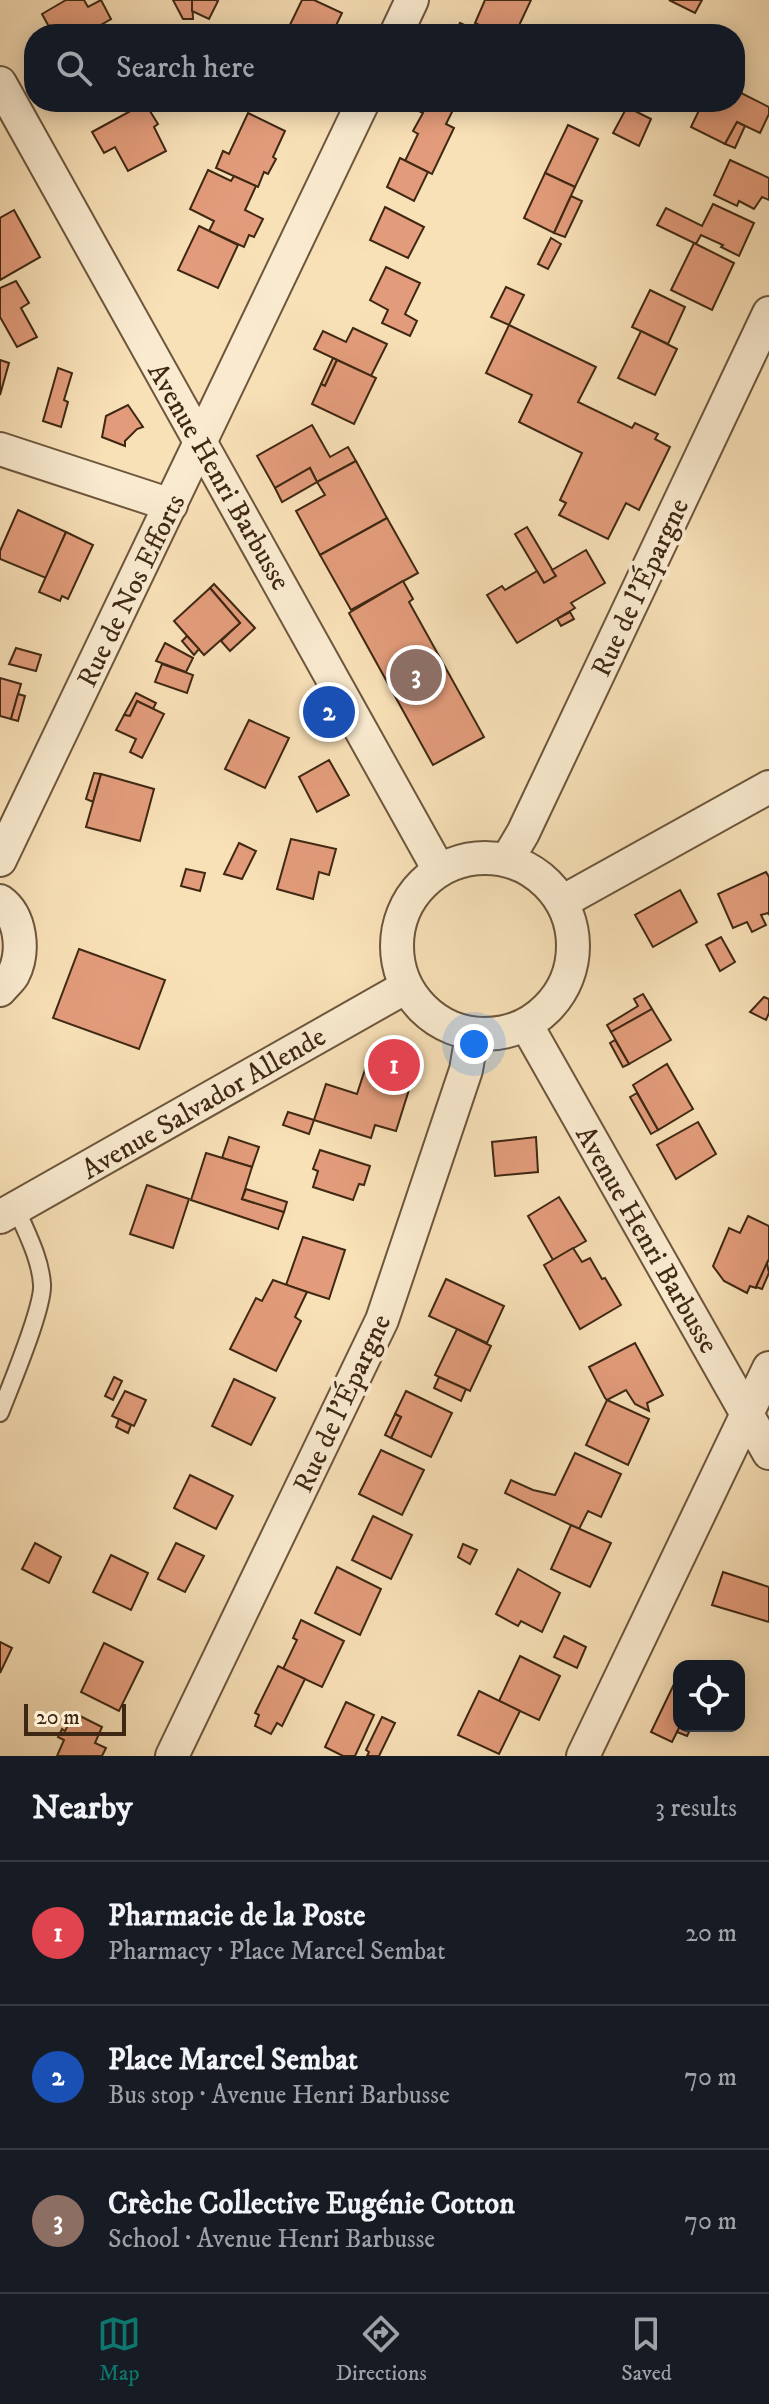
<!DOCTYPE html>
<html lang="en">
<head>
<meta charset="utf-8">
<style>
  body { margin:0; font-family:"IM FELL DW Pica",serif; background:#20242c; color:#f1f3f6 }
  .controls { position:absolute; right:24px; bottom:24px; display:grid; overflow:hidden; border-radius:16px; box-shadow:0 4px 20px #0003 }
  .controls button { width:72px; height:72px; display:grid; place-items:center; padding:0; border:0; border-bottom:2px solid #363941; background:#171b24; color:#f1f3f6; font:40px sans-serif }
  .scale { position:absolute; left:24px; bottom:20px; width:102px; box-sizing:border-box; padding-left:8px; border:4px solid #3f2813; border-top:0; font-size:22px; line-height:28px; white-space:nowrap; color:#3f2813; -webkit-text-stroke:6px #faebd0; paint-order:stroke }
  .you { position:absolute; left:474px; top:1044px; width:28px; height:28px; margin:-20px; border:6px solid #fff; border-radius:50%; background:#1a73e8; box-shadow:0 0 0 12px #1a73e833 }
  .badge { display:grid; place-items:center; width:52px; height:52px; border-radius:50%; background:#0f766e; color:#fff; font-size:26px; font-weight:700 }
  .pin { position:absolute; translate:-50% -50%; border:4px solid #fff; box-shadow:0 2px 8px #0006 }
  .list { margin:0; padding:0; list-style:none }
  h2 { display:flex; justify-content:space-between; align-items:center; height:104px; margin:0; padding:0 32px; font-size:34px }
  h2 small { font-size:26px; font-weight:400; color:#9ea1a6 }
  .list li { display:grid; grid-template-columns:52px 1fr auto; gap:24px; align-items:center; box-sizing:border-box; height:144px; padding:0 32px; border-top:2px solid #363941 }
  .list b { display:block; font-size:30px; white-space:nowrap }
  .list p { margin:0; font-size:26px; white-space:nowrap; color:#9ea1a6 }
  .list em { font-size:26px; font-style:normal; color:#9ea1a6 }
  .icon { flex:none; width:44px; height:44px; fill:none; stroke:currentColor; stroke-width:2; stroke-linecap:round; stroke-linejoin:round }
  .map { position:relative; flex:none; width:769px; height:1756px; overflow:hidden }
  .search { position:absolute; background:#171b24; box-shadow:0 4px 20px #0003; left:24px; right:24px; top:24px; height:88px; display:flex; align-items:center; gap:20px; box-sizing:border-box; padding:0 28px; border-radius:32px; color:#9ea1a6; font-size:30px }
  .sheet { height:536px; background:#171b24 }
  nav { display:flex; justify-content:space-around; align-items:center; box-sizing:border-box; height:112px; border-top:2px solid #363941; background:#171b24; font-size:22px; color:#9ea1a6 }
  nav a { display:grid; justify-items:center; gap:4px }
  nav .on { color:#0f766e }
  .map>svg:first-child { display:block }
</style>
</head>
<body>
<div class="map">
<svg width="769" height="1756" viewBox="0 0 769 1756">
  <rect width="100%" height="100%" fill="#f8e0b7"/>
  <filter id="stains"><feTurbulence type="fractalNoise" baseFrequency=".0025" numOctaves="4"/><feColorMatrix values="0 0 0 0 .2 0 0 0 0 .09 0 0 0 0 .02 0 0 0 .5 -.17"/></filter>
  <radialGradient id="worn" r=".72"><stop offset=".6" stop-color="#630" stop-opacity="0"/><stop offset="1" stop-color="#630" stop-opacity=".3"/></radialGradient>
  <!-- building -->
  <g fill="#e39c7b" stroke="#3f2813" stroke-width="2">
    <path d="M66,0H84L88,7L101,0L111,19L85,34H53L42,14Z"/>
    <path d="M173,0H192L193,19H183Z"/>
    <path d="M192,0H216L218,1L209,19L192,11Z"/>
    <path d="M302,0H314L342,13L332,34L286,33Z"/>
    <path d="M485,0H531L515,34H498L475,23Z"/>
    <path d="M669,0H702L695,13Z"/>
    <path d="M460,23L482,33L454,34Z"/>
    <path d="M735,90L769,107V114L760,133L737,122L725,144L691,127L703,102H735Z"/>
    <path d="M421,102H443L454,108L446,124L454,128L432,174L405,161L418,134L413,131L423,113L417,110Z"/>
    <path d="M145,103L158,124L154,127L166,151L128,171L115,147L104,153L92,132Z"/>
    <path d="M627,107L651,119L639,146L613,133Z"/>
    <path d="M248,113L285,131L273,157L276,159L268,174L264,172L258,187L216,168L223,151L229,154Z"/>
    <path d="M737,122L745,126L735,148L725,144Z"/>
    <path d="M568,125L598,139L575,187L545,173Z"/>
    <path d="M400,158L428,172L414,201L387,187Z"/>
    <path d="M730,160L769,178V200L762,197L754,209L739,201L737,206L714,195Z"/>
    <path d="M208,170L231,181L234,176L256,186L245,210L263,219L254,237L249,235L244,247L209,231L214,221L190,209Z"/>
    <path d="M545,173L575,187L554,233L524,218Z"/>
    <path d="M571,196L582,201L565,237L554,233Z"/>
    <path d="M713,204L754,223L739,256L721,247L723,245L701,235L696,244L657,225L666,208L702,226Z"/>
    <path d="M385,207L424,227L408,258L370,240Z"/>
    <path d="M14,210L40,257L0,280V218Z"/>
    <path d="M199,226L238,245L218,288L178,270Z"/>
    <path d="M551,238L561,244L548,269L538,264Z"/>
    <path d="M694,243L734,263L712,310L671,290Z"/>
    <path d="M386,267L420,283L405,314L417,321L410,336L382,323L388,310L370,300Z"/>
    <path d="M16,281L29,303L21,308L37,337L17,347L0,317V288Z"/>
    <path d="M506,287L524,295L509,325L491,317Z"/>
    <path d="M650,290L685,307L668,344L632,327Z"/>
    <path d="M509,325L596,367L578,402L632,428L635,423L658,434L655,439L670,447L639,510L626,503L608,539L559,515L566,503L560,500L582,453L519,422L532,395L486,373Z"/>
    <path d="M353,328L387,344L371,376L314,349L323,331L346,342Z"/>
    <path d="M641,331L677,349L655,395L618,378Z"/>
    <path d="M333,358L337,360L325,386L321,384Z"/>
    <path d="M0,360L9,363L0,395Z"/>
    <path d="M337,360L376,378L354,424L312,404L321,384L325,386Z"/>
    <path d="M58,368L72,373L64,400L68,402L61,427L43,421Z"/>
    <path d="M128,405L143,427L137,429L125,441V446L102,437L106,416Z"/>
    <path d="M312,425L330,457L348,447L356,461L317,482L310,468L275,488L257,456Z"/>
    <path d="M356,461L387,518L320,555L296,511L325,495L317,482Z"/>
    <path d="M310,468L317,482L282,502L275,488Z"/>
    <path d="M18,510L66,532L46,578L0,559V551Z"/>
    <path d="M387,518L418,573L351,610L320,555Z"/>
    <path d="M527,527L556,576L544,583L515,534Z"/>
    <path d="M66,532L93,545L68,599L62,596L60,601L39,592Z"/>
    <path d="M586,550L605,583L571,603L575,608L517,643L487,595L502,586L505,590L537,571L544,583L556,576L552,570Z"/>
    <path d="M403,581L413,599L409,602L484,737L433,765L349,613Z"/>
    <path d="M214,584L255,628L230,651L221,641L240,623L210,588Z"/>
    <path d="M210,588L240,623L204,655L174,621Z"/>
    <path d="M570,612L574,619L561,626L557,619Z"/>
    <path d="M187,636L199,649L194,655L182,641Z"/>
    <path d="M165,643L193,658L186,672L156,661Z"/>
    <path d="M16,648L41,655L36,671L9,664Z"/>
    <path d="M162,664L193,675L187,693L155,682Z"/>
    <path d="M0,678L21,684L11,719L0,716Z"/>
    <path d="M136,693L156,703L153,709L137,701L130,716L124,715Z"/>
    <path d="M18,694L25,696L18,721L11,719Z"/>
    <path d="M137,701L164,714L142,758L130,752L136,739L116,730L124,715L130,716Z"/>
    <path d="M249,720L289,738L265,788L225,769Z"/>
    <path d="M329,760L349,795L317,812L299,777Z"/>
    <path d="M94,773L101,774L93,802L86,799Z"/>
    <path d="M101,774L154,789L140,841L86,827Z"/>
    <path d="M291,839L336,849L329,875L319,872L313,899L277,889Z"/>
    <path d="M239,843L256,851L242,879L224,874Z"/>
    <path d="M186,869L205,873L200,891L181,886Z"/>
    <path d="M766,872L769,877V915L768,913L761,915L766,925L752,932L747,922L733,928L718,894Z"/>
    <path d="M680,890L697,922L653,947L635,915Z"/>
    <path d="M721,937L735,962L720,971L706,945Z"/>
    <path d="M79,949L165,980L139,1049L53,1018Z"/>
    <path d="M643,994L652,1009L611,1032L607,1025L638,1006L634,999Z"/>
    <path d="M764,997L769,999V1013L766,1020L750,1012Z"/>
    <path d="M652,1009L671,1040L629,1064L611,1032Z"/>
    <path d="M615,1040L629,1064L623,1067L610,1043Z"/>
    <path d="M378,1055L389,1059L388,1064L395,1066V1069L413,1077L396,1131L375,1125L371,1138L314,1120L326,1084L357,1094L369,1057L376,1059Z"/>
    <path d="M667,1064L693,1109L658,1130L633,1085Z"/>
    <path d="M637,1093L658,1130L651,1134L630,1097Z"/>
    <path d="M288,1112L314,1120L309,1134L283,1125Z"/>
    <path d="M698,1122L716,1154L676,1179L657,1145Z"/>
    <path d="M229,1137L259,1147L252,1167L222,1158Z"/>
    <path d="M536,1137L538,1172L495,1176L492,1142Z"/>
    <path d="M320,1150L370,1166L364,1185L359,1184L353,1200L313,1187L318,1171L313,1169Z"/>
    <path d="M206,1153L252,1167L242,1199L284,1212L278,1229L191,1200Z"/>
    <path d="M147,1185L189,1199L173,1248L130,1234Z"/>
    <path d="M246,1189L287,1202L284,1212L242,1199Z"/>
    <path d="M559,1197L586,1241L553,1260L528,1216Z"/>
    <path d="M748,1216L769,1226V1259L756,1288L750,1286L747,1293L724,1281L713,1266L729,1228L740,1233Z"/>
    <path d="M303,1237L345,1250L329,1299L286,1285Z"/>
    <path d="M573,1248L582,1262L590,1258L602,1279L605,1278L621,1305L580,1329L544,1265Z"/>
    <path d="M767,1263L769,1273L762,1289L756,1287Z"/>
    <path d="M446,1279L504,1306L487,1343L429,1316Z"/>
    <path d="M273,1280L307,1292L295,1317L301,1321L276,1371L230,1349L256,1298L262,1301Z"/>
    <path d="M457,1329L491,1346L470,1391L435,1375Z"/>
    <path d="M635,1343L663,1395L647,1403L649,1411L635,1404L626,1390L607,1400L605,1398L589,1367Z"/>
    <path d="M114,1377L122,1381L113,1400L105,1396Z"/>
    <path d="M439,1377L466,1389L461,1401L434,1388Z"/>
    <path d="M234,1379L275,1398L251,1445L212,1426Z"/>
    <path d="M125,1391L146,1400L134,1426L112,1416Z"/>
    <path d="M406,1391L452,1413L431,1457L391,1438L401,1417L395,1414Z"/>
    <path d="M607,1400L649,1419L628,1465L586,1445Z"/>
    <path d="M395,1414L401,1417L391,1438L385,1435Z"/>
    <path d="M119,1419L131,1425L128,1433L116,1427Z"/>
    <path d="M381,1450L424,1470L402,1515L359,1494Z"/>
    <path d="M575,1453L621,1474L601,1517L588,1511L579,1529L505,1493L511,1480L533,1490L555,1495Z"/>
    <path d="M190,1475L233,1496L216,1529L174,1508Z"/>
    <path d="M373,1516L412,1535L391,1579L352,1560Z"/>
    <path d="M571,1525L611,1543L590,1587L551,1569Z"/>
    <path d="M35,1543L61,1557L49,1583L22,1569Z"/>
    <path d="M176,1543L204,1556L185,1592L158,1579Z"/>
    <path d="M463,1544L477,1550L470,1564L458,1557Z"/>
    <path d="M111,1555L148,1573L131,1610L93,1592Z"/>
    <path d="M337,1567L381,1589L360,1635L315,1613Z"/>
    <path d="M518,1569L560,1593L542,1632L521,1621L518,1626L496,1614Z"/>
    <path d="M723,1572L769,1587V1622L712,1605Z"/>
    <path d="M301,1620L344,1641L322,1687L283,1669L297,1640L293,1638Z"/>
    <path d="M564,1636L586,1647L577,1668L554,1657Z"/>
    <path d="M0,1642L12,1648L0,1673Z"/>
    <path d="M104,1643L143,1662L119,1711L81,1692Z"/>
    <path d="M520,1656L560,1676L539,1720L499,1701Z"/>
    <path d="M278,1666L305,1679L282,1726L277,1723L271,1734L255,1726L259,1715L255,1713Z"/>
    <path d="M676,1680L679,1681L680,1726L672,1742L651,1732Z"/>
    <path d="M479,1691L520,1711L499,1754L458,1735Z"/>
    <path d="M346,1702L374,1715L355,1756H343L325,1747Z"/>
    <path d="M74,1713L102,1727L95,1743L106,1748L102,1756H57L64,1740L58,1737L62,1729L65,1731Z"/>
    <path d="M382,1717L395,1723L379,1756H367L369,1752L366,1750Z"/>
    <path d="M680,1726H692L687,1736L677,1732Z"/>
  </g>
  <g fill="none" stroke-linecap="round" stroke-linejoin="round">
    <defs>
      <path id="lane" d="M0,1413C10,1387 44,1307 42,1284C40,1257 26,1232 16,1208"/>
      <g id="street">
        <path d="M396,34L412,0"/>
        <path d="M0,83L439,870"/>
        <path d="M0,449L171,505"/>
        <circle cx="485" cy="946" r="88"/>
        <path d="M0,860L363,102"/>
        <path d="M507,860L523,833L769,313"/>
        <path d="M0,901C21,916 25,952 13,975C10,980 4,985 0,990"/>
        <path d="M562,902L769,787"/>
        <path d="M527,1026L769,1453"/>
        <path d="M0,1217L406,987"/>
        <path d="M172,1756L382,1320L466,1070L472,1035"/>
        <path d="M583,1756L769,1368"/>
      </g>
    </defs>
    <!-- lane casing -->
    <use href="#lane" stroke="#6d563c" stroke-width="20"/>
    <!-- street casing -->
    <use href="#street" stroke="#6d563c" stroke-width="36"/>
    <!-- lane -->
    <use href="#lane" stroke="#faebd0" stroke-width="16"/>
    <!-- street -->
    <use href="#street" stroke="#faebd0" stroke-width="32"/>
  </g>
  <g text-anchor="middle" stroke-width="8" stroke-linejoin="round" paint-order="stroke">
    <!-- street labels -->
    <g font-size="28" fill="#3f2813" stroke="#faebd0">
      <text transform="translate(220 476) rotate(60)" y="10">Avenue Henri Barbusse</text>
      <text transform="translate(639 587) rotate(-65)" y="10">Rue de l'Épargne</text>
      <text transform="translate(130 590) rotate(-64)" y="10">Rue de Nos Efforts</text>
      <text transform="translate(203 1102) rotate(-30)" y="10">Avenue Salvador Allende</text>
      <text transform="translate(648 1239) rotate(60)" y="10">Avenue Henri Barbusse</text>
      <text transform="translate(341 1403) rotate(-65)" y="10">Rue de l'Épargne</text>
    </g>
  </g>
  <rect width="100%" height="100%" filter="url(#stains)"/>
  <rect width="100%" height="100%" fill="url(#worn)"/>
</svg>
<div class="controls">
<button><svg class="icon" aria-label="locate" viewBox="0 0 24 24"><circle cx="12" cy="12" r="6"/><path d="M12 2v4M12 18v4M2 12h4M18 12h4"/></svg></button>
</div>
<div class="scale">20 m</div>
<div class="you"></div>
<div class="pin badge" style="left:394px;top:1065px;background:#e0444e">1</div>
<div class="pin badge" style="left:329px;top:712px;background:#1a4fb4">2</div>
<div class="pin badge" style="left:416px;top:675px;background:#8d6e63">3</div>
<div class="search"><svg class="icon" aria-label="search" viewBox="0 0 24 24"><circle cx="10" cy="10" r="6"/><path d="M15 15l6 6"/></svg>Search here</div>
</div>
<section class="sheet">
<h2>Nearby<small>3 results</small></h2>
<ul class="list">
<li><span class="badge" style="background:#e0444e">1</span><div><b>Pharmacie de la Poste</b><p>Pharmacy · Place Marcel Sembat</p></div><em>20 m</em></li>
<li><span class="badge" style="background:#1a4fb4">2</span><div><b>Place Marcel Sembat</b><p>Bus stop · Avenue Henri Barbusse</p></div><em>70 m</em></li>
<li><span class="badge" style="background:#8d6e63">3</span><div><b>Crèche Collective Eugénie Cotton</b><p>School · Avenue Henri Barbusse</p></div><em>70 m</em></li>
</ul>
</section>
<nav>
<a class="on"><svg class="icon" aria-label="map" viewBox="0 0 24 24"><path d="M3 6l6-2 6 2 6-2v14l-6 2-6-2-6 2zM9 4v14M15 6v14"/></svg>Map</a>
<a><svg class="icon" aria-label="directions" viewBox="0 0 24 24"><path d="M12 3l9 9-9 9-9-9zM9 14v-3h6M13 9l2 2-2 2"/></svg>Directions</a>
<a><svg class="icon" aria-label="saved" viewBox="0 0 24 24"><path d="M7 4h10v16l-5-4-5 4z"/></svg>Saved</a>
</nav>
</body>
</html>
